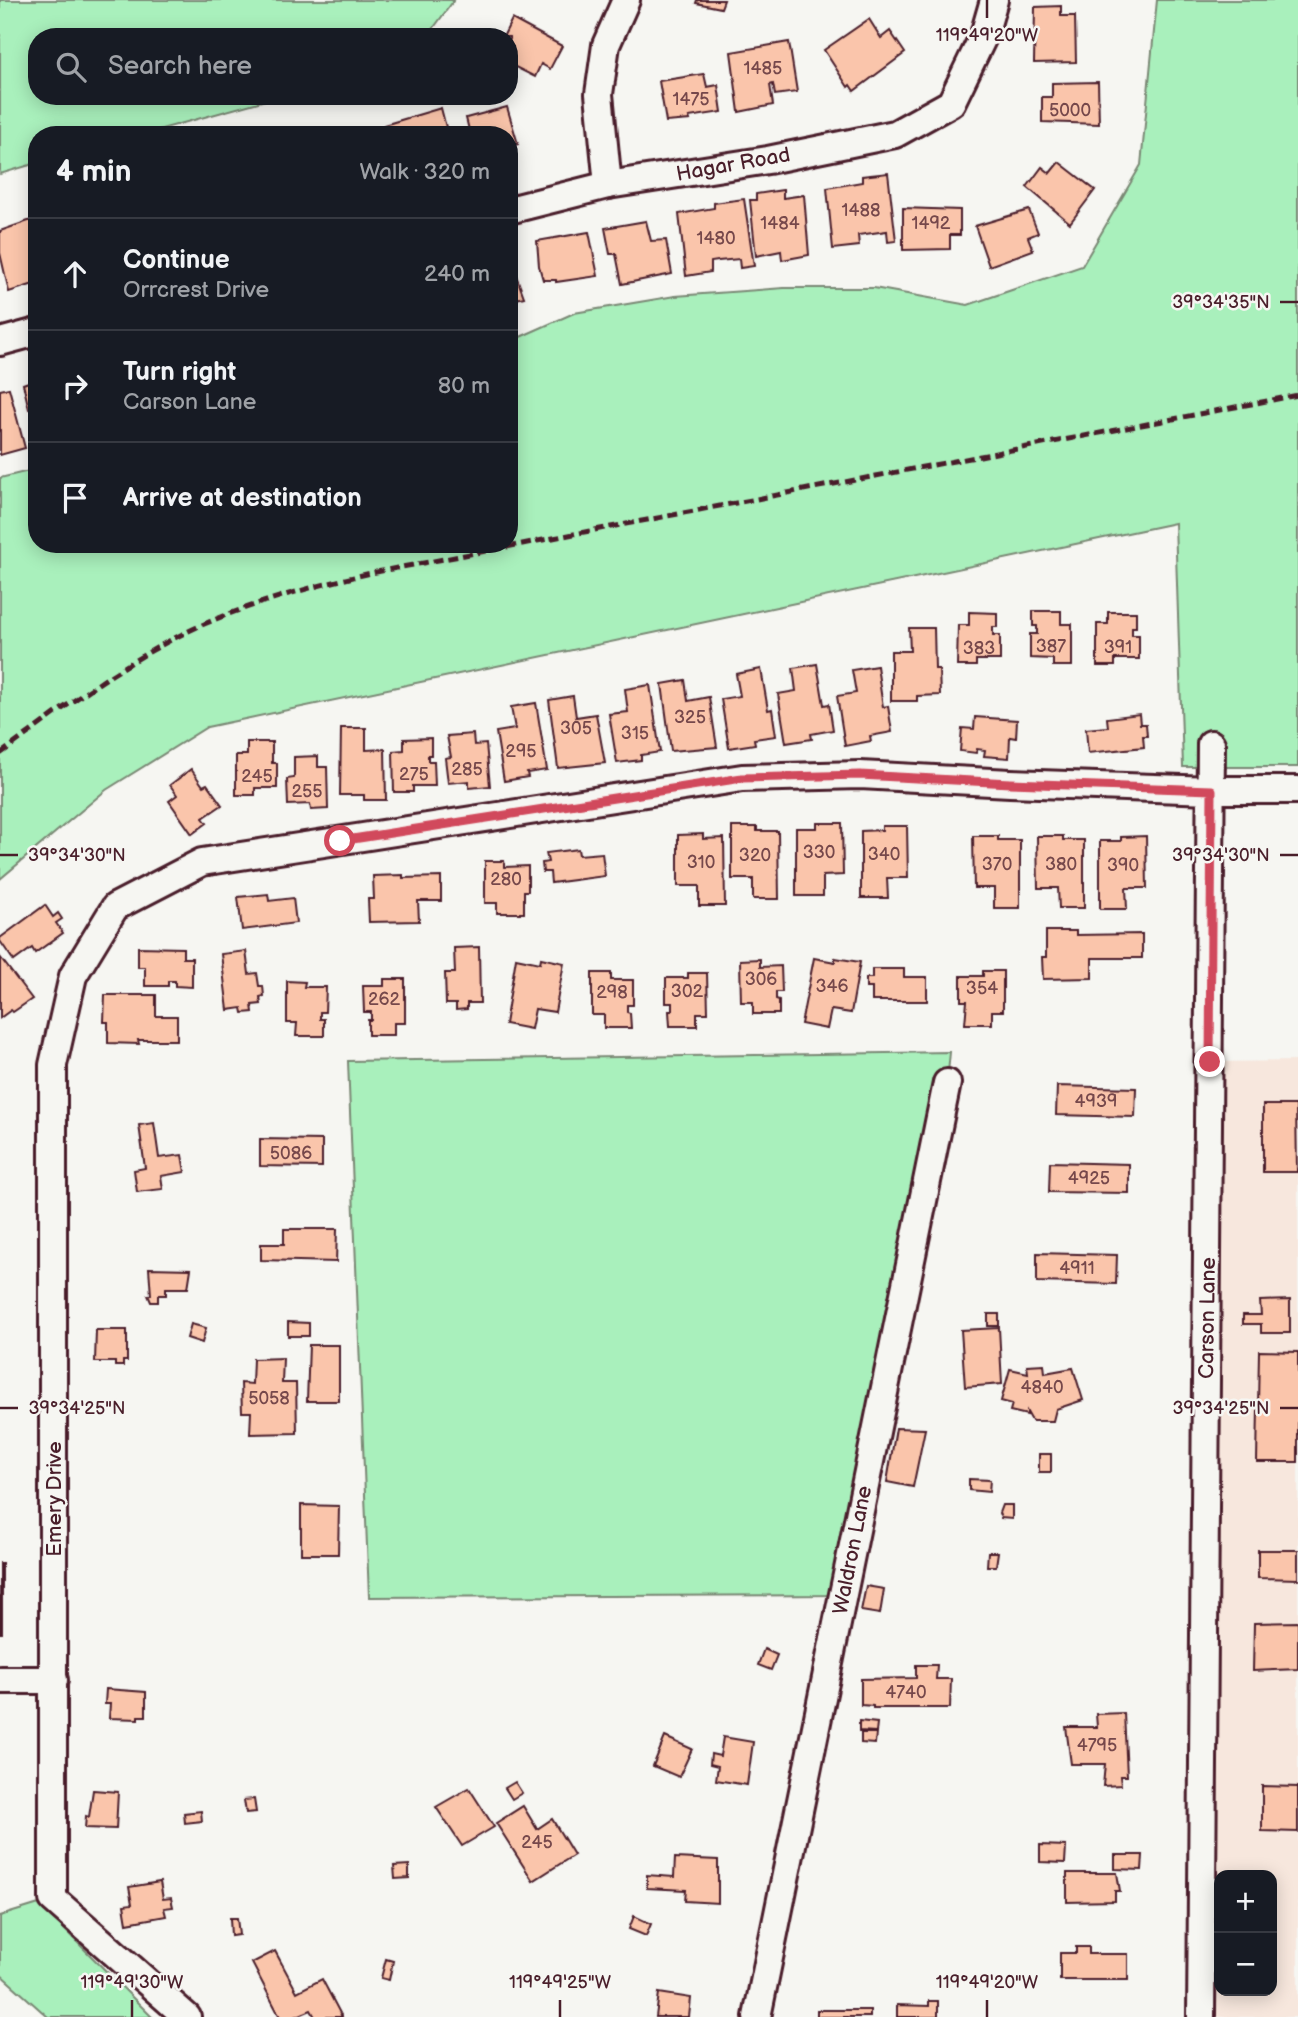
<!DOCTYPE html>
<html lang="en">
<head>
<meta charset="utf-8">
<style>
  body { margin:0; font-family:"Balsamiq Sans",sans-serif; background:#20242c; color:#f1f3f6 }
  .controls { position:absolute; right:21px; bottom:21px; display:grid; overflow:hidden; border-radius:14px; box-shadow:0 4px 18px #0003 }
  .controls button { width:63px; height:63px; display:grid; place-items:center; padding:0; border:0; border-bottom:2px solid #363941; background:#171b24; color:#f1f3f6; font:35px sans-serif }
  .stop { position:absolute; width:21px; height:21px; margin:-16px; border:5px solid #d1495b; border-radius:50%; background:#fff }
  .stop.end { background:#d1495b; border-color:#fff; box-shadow:0 2px 7px #0008 }
  .list { margin:0; padding:0; list-style:none }
  h2 { display:flex; justify-content:space-between; align-items:center; height:91px; margin:0; padding:0 28px; font-size:30px }
  h2 small { font-size:23px; font-weight:400; color:#9ea1a6 }
  .list li { display:grid; grid-template-columns:46px 1fr auto; gap:21px; align-items:center; box-sizing:border-box; height:112px; padding:0 28px; border-top:2px solid #363941 }
  .list b { display:block; font-size:26px; white-space:nowrap }
  .list p { margin:0; font-size:23px; white-space:nowrap; color:#9ea1a6 }
  .list em { font-size:23px; font-style:normal; color:#9ea1a6 }
  .icon { flex:none; width:38px; height:38px; fill:none; stroke:currentColor; stroke-width:2; stroke-linecap:round; stroke-linejoin:round }
  .map { position:relative; flex:none; width:1298px; height:2017px; overflow:hidden }
  .search { position:absolute; background:#171b24; box-shadow:0 4px 18px #0003; left:28px; top:28px; width:490px; height:77px; display:flex; align-items:center; gap:18px; box-sizing:border-box; padding:0 24px; border-radius:28px; color:#9ea1a6; font-size:26px }
  .panel { position:absolute; background:#171b24; box-shadow:0 4px 18px #0003; left:28px; top:126px; width:490px; height:427px; border-radius:28px }
  .map>svg:first-child { display:block }
</style>
</head>
<body>
<div class="map">
<svg width="1298" height="2017" viewBox="0 0 1298 2017">
  <rect width="100%" height="100%" fill="#f6f6f2"/>
  <filter id="ink" filterUnits="userSpaceOnUse"><feTurbulence type="fractalNoise" baseFrequency=".0143" numOctaves="2"/><feDisplacementMap in="SourceGraphic" scale="14" xChannelSelector="R" yChannelSelector="G"/><feConvolveMatrix kernelMatrix="1 2 1 2 8 2 1 2 1" color-interpolation-filters="sRGB"/></filter>
  <g filter="url(#ink)">
    <!-- built -->
    <path fill="#f7e7dd" fill-rule="evenodd" d="M1298,1061V2017H1201L1210,1062ZM1219,1875H1272V1991H1219Z"/>
    <!-- green -->
    <g fill="#a9f0bc" stroke="#7a8874" stroke-width="2">
      <path d="M0,0H454L427,37H37V96H280L140,135H37V163L0,174Z"/>
      <path d="M1157,0H1298V767H1183L1175,523L207,727L106,790L0,879V478L37,469V544H509V342L574,313L675,296L784,288H874L968,305L1082,266L1141,165Z"/>
      <path d="M950,1052L947,1083L843,1595L369,1597L348,1061Z"/>
      <path d="M39,1904L152,2017H48L0,1974V1916Z"/>
    </g>
    <!-- building -->
    <g fill="#fac5ab" stroke="#4a1f2b" stroke-width="2">
      <path d="M697,0H724L721,8L696,3Z"/>
      <path d="M1061,6V16H1075L1076,62L1034,63L1035,7Z"/>
      <path d="M512,19L562,46L550,69L541,64L535,77L509,64V37H503Z"/>
      <path d="M869,19L881,38L890,31L905,53L854,91L850,85L848,87L824,50Z"/>
      <path d="M789,42L797,92L775,95L773,84L770,85L773,105L739,112L731,52Z"/>
      <path d="M704,74L707,87L718,85L722,112L689,117L690,120L666,122L659,81Z"/>
      <path d="M1098,82L1099,124L1042,122V97H1052V83Z"/>
      <path d="M507,107L518,144L509,147V135L470,134L466,118Z"/>
      <path d="M441,108L448,135H387L384,125Z"/>
      <path d="M1059,162L1095,190L1070,223L1027,187L1042,167L1050,173Z"/>
      <path d="M888,173L896,241L888,242L887,231L858,235L859,246L833,249L827,188L862,182V176Z"/>
      <path d="M783,190V198L804,195L809,255L782,260L781,251L756,256L750,200H756V194Z"/>
      <path d="M744,199L754,266L740,268L739,259L718,261L711,262V272L686,276L679,214L714,208V203Z"/>
      <path d="M903,208L960,210V235H950V249L903,250Z"/>
      <path d="M1029,210L1038,233L1028,237L1033,250L989,266L975,226Z"/>
      <path d="M37,218V283L9,292L0,253V231Z"/>
      <path d="M646,221L651,241L666,240L672,274L622,284L616,254H610L605,228Z"/>
      <path d="M589,232L598,276L556,282V280H543L539,266L537,241Z"/>
      <path d="M509,256L524,297L509,301Z"/>
      <path d="M37,379V407L29,409L23,384Z"/>
      <path d="M9,388L25,448L0,455V390Z"/>
      <path d="M1033,611H1061V624H1072V666H1053V659L1030,658V634H1037V626H1033Z"/>
      <path d="M969,612L997,613V627H993V635H1000V660H976V666H957L958,625H969Z"/>
      <path d="M1108,612H1136V627H1132V635H1139V659H1115V666H1097V624H1108Z"/>
      <path d="M909,628H934L935,669H939L940,695L917,696V701H891V651H910Z"/>
      <path d="M817,664L824,705L829,704L833,730L811,734L812,739L786,743L778,694L796,691L793,668Z"/>
      <path d="M877,666L883,707L888,706L892,732L870,736L871,741L845,746L837,696L856,693L852,670Z"/>
      <path d="M761,669L768,710L772,709L776,736L754,739L755,744L729,748L721,699L740,696L736,674Z"/>
      <path d="M685,680L688,701L709,697L717,747L671,751L662,684Z"/>
      <path d="M650,685L660,752L641,755V760L617,763L609,714L628,712L625,689Z"/>
      <path d="M573,696L576,717L596,714L605,763L558,768L549,700Z"/>
      <path d="M536,703L547,770L527,773L528,777L504,781L496,732L515,729L511,707Z"/>
      <path d="M1139,714L1140,724H1146L1147,736H1143L1144,747L1088,753L1086,729L1108,727L1107,718Z"/>
      <path d="M975,717L1017,720L1016,738L1010,737L1009,758L984,756L985,750L977,749L976,753L960,751L962,728L974,729Z"/>
      <path d="M341,728H366V750L385,749L386,800H364V795H340Z"/>
      <path d="M473,734L474,745L486,744L490,786L469,788V781L448,783L445,758L451,757L447,736Z"/>
      <path d="M431,738V755H428V761H434L435,786H413V792H394L393,751L404,750V739Z"/>
      <path d="M247,742H272V763H277V788H255V795H236V755H247Z"/>
      <path d="M318,756V767H327L328,809L311,810L310,804L288,805L287,779L294,778V757Z"/>
      <path d="M191,769L203,786L207,784L222,805L203,818L207,823L192,834L169,801L177,795L170,785Z"/>
      <path d="M817,823H842L843,875L823,876V896H796V828H817Z"/>
      <path d="M882,826H907L908,878H887L888,898H861V831L882,830Z"/>
      <path d="M732,827H757V831H778L779,899H753V879H732Z"/>
      <path d="M703,834V839L724,838L725,906H699V886H678V835Z"/>
      <path d="M973,836H998V840H1020V908H994V888H974Z"/>
      <path d="M1037,836H1063V840H1084V908H1059L1058,888H1038Z"/>
      <path d="M1146,836L1147,888H1126L1127,909H1100V841H1121V837Z"/>
      <path d="M578,849L579,855L602,853L605,876L551,883L550,872H543L542,863L548,862L546,853Z"/>
      <path d="M485,861H504L505,867L528,866V891H524V913H497V903H485Z"/>
      <path d="M403,875V878L441,877V901H418L419,921L369,922L368,899H374L373,876Z"/>
      <path d="M268,894L269,901L293,898L296,923L242,930L238,897Z"/>
      <path d="M45,905L53,917L58,913L62,919L56,923L63,933L35,953L32,948L14,961L0,941V938Z"/>
      <path d="M1046,931H1076V935L1142,934V958H1092V978L1043,979L1042,957H1046Z"/>
      <path d="M138,947L183,948V958H192V987L175,986V981H168V986H145V967H138Z"/>
      <path d="M479,947L480,1003H467V1009L456,1010V1004H446L445,973H455L454,948Z"/>
      <path d="M246,951L249,974L257,973L259,986H263L264,996L260,997L261,1004L252,1005L253,1012L243,1013L242,1008L228,1010L221,954Z"/>
      <path d="M0,957L32,999L13,1012L11,1010L0,1018Z"/>
      <path d="M516,958L540,963L541,958L564,963L555,1012L535,1009L531,1029L505,1024Z"/>
      <path d="M814,958L835,962V958L860,962L851,1013L831,1010L827,1029L801,1024Z"/>
      <path d="M760,959V967L781,966L782,992H776V999L779,1000V1014H753V1002H741L740,960Z"/>
      <path d="M872,969H904V977H927V1001H872V988H866V978H872Z"/>
      <path d="M983,971H1003V1011H992V1024H965L967,1001H961V976H983Z"/>
      <path d="M592,973H611V980H633V1005H627V1012L630,1013L631,1028H604V1015H592Z"/>
      <path d="M688,973H707L708,1013H697V1026H670L669,1011H672V1003H666V978H688Z"/>
      <path d="M384,979H405V1023H394V1035H368V1020H371V1012H364L363,986H384Z"/>
      <path d="M287,981L305,982L304,987H326L325,1012H320V1019H324V1036H296L297,1023H287Z"/>
      <path d="M105,995H156V1016H177V1040H138L139,1044L108,1043V1022H104Z"/>
      <path d="M1057,1086L1136,1088L1135,1117L1056,1115Z"/>
      <path d="M1263,1105H1296L1297,1172H1263Z"/>
      <path d="M154,1123L159,1158L182,1155L185,1172L161,1176L163,1189L137,1192L134,1170L145,1168L139,1125Z"/>
      <path d="M260,1139L322,1140V1167L260,1166Z"/>
      <path d="M1050,1162L1129,1164V1193L1049,1192Z"/>
      <path d="M284,1229H337L336,1262L261,1260V1244H284Z"/>
      <path d="M1037,1253L1117,1255L1116,1284L1037,1282Z"/>
      <path d="M149,1268L191,1269L188,1288H166V1295H158V1302H151L148,1295H151Z"/>
      <path d="M1290,1300V1333H1261V1324H1243V1315H1261L1260,1301Z"/>
      <rect x="988" y="1314" width="11" height="12"/>
      <path d="M288,1322L309,1323V1336H288Z"/>
      <path d="M191,1324L206,1328L202,1343L187,1338Z"/>
      <path d="M999,1328L1002,1384L965,1387L961,1330Z"/>
      <path d="M96,1330H127V1361H123V1366H115V1362H95Z"/>
      <path d="M309,1345H339V1401H307Z"/>
      <path d="M1259,1351L1298,1352V1462H1257Z"/>
      <path d="M283,1358L282,1383H296L297,1433L250,1434L251,1412H242L241,1383L252,1384L253,1359Z"/>
      <path d="M1044,1364L1045,1373L1073,1368L1083,1400L1056,1409L1053,1421H1032L1027,1412V1415L1010,1411L1012,1404L1001,1401L1010,1369L1028,1373L1027,1365Z"/>
      <path d="M896,1428L925,1429L913,1487L887,1482Z"/>
      <rect x="1039" y="1454" width="12" height="18"/>
      <path d="M969,1479L990,1480L989,1492L969,1490Z"/>
      <path d="M301,1505L339,1506L338,1554H301Z"/>
      <path d="M1002,1505H1012V1519L1001,1518L999,1513Z"/>
      <path d="M1258,1550H1298V1579L1258,1578Z"/>
      <path d="M988,1552H998L996,1566H987Z"/>
      <rect x="0" y="1563" width="2" height="70"/>
      <path d="M866,1586L884,1589L880,1614L861,1611Z"/>
      <path d="M1298,1622V1669L1253,1671L1254,1623Z"/>
      <path d="M764,1649L777,1655L771,1670L758,1665Z"/>
      <path d="M916,1665H937L936,1679H951L950,1708H873V1706L861,1705V1679L916,1678Z"/>
      <path d="M106,1689L146,1692V1716H138V1719L109,1718L110,1704H105Z"/>
      <path d="M1124,1713L1127,1776H1120L1121,1785L1103,1786L1105,1764H1071L1066,1727H1097L1096,1714Z"/>
      <path d="M859,1721L877,1723L876,1732L859,1731Z"/>
      <path d="M861,1733H876L875,1744L861,1743Z"/>
      <path d="M665,1737L692,1749L679,1777L653,1766Z"/>
      <path d="M723,1737L753,1742L747,1785L716,1780L718,1766L710,1764L711,1754L720,1756Z"/>
      <path d="M515,1782L522,1793L512,1799L505,1788Z"/>
      <path d="M1262,1786L1298,1787V1832L1262,1831Z"/>
      <path d="M469,1788L494,1827L462,1846L436,1807Z"/>
      <path d="M93,1790L118,1792L116,1829L85,1828L86,1816L89,1817Z"/>
      <path d="M254,1799L256,1812L246,1813L244,1800Z"/>
      <path d="M523,1806L537,1829L552,1819L574,1855L533,1881L496,1823Z"/>
      <path d="M201,1811L202,1821L185,1823L184,1813Z"/>
      <path d="M1040,1845L1066,1846L1065,1863L1040,1862Z"/>
      <path d="M1115,1855H1143L1142,1870L1115,1869Z"/>
      <path d="M675,1858L718,1860V1903L685,1901L686,1890L647,1888V1875L674,1877Z"/>
      <path d="M409,1865V1878L395,1879L394,1866Z"/>
      <path d="M1067,1873H1117L1120,1891H1115V1901L1067,1902Z"/>
      <path d="M160,1882L163,1899L171,1898L173,1907L164,1908L166,1916L127,1923L124,1905L132,1904L129,1887Z"/>
      <path d="M634,1916L651,1924L646,1936L629,1929Z"/>
      <path d="M230,1918H237L239,1935L231,1936Z"/>
      <path d="M1076,1947H1089V1954H1128V1980H1060V1953H1076Z"/>
      <path d="M275,1951L297,1992L322,1979L342,2017H315L311,2010L295,2017H280L252,1963Z"/>
      <path d="M386,1959L393,1961L389,1980L381,1978Z"/>
      <path d="M659,1993L691,1998L689,2017H656Z"/>
      <path d="M929,2001H938V2017H897V2005L929,2006Z"/>
      <rect x="817" y="2010" width="53" height="7"/>
    </g>
    <g fill="none" stroke-linecap="round" stroke-linejoin="round">
      <defs>
        <g id="minor">
          <path d="M608,185L599,94L606,45L626,0"/>
          <path d="M509,210L608,185L768,160L895,134L951,103L984,35L994,0"/>
          <path d="M0,342L37,332"/>
          <path d="M0,1680H54"/>
          <path d="M187,2017L53,1899V1065L73,976L115,907L202,862L742,778L860,775L1010,783L1212,790H1298"/>
          <path d="M757,2017L947,1083"/>
          <path d="M1201,2017L1211,744"/>
        </g>
      </defs>
      <!-- minor casing -->
      <use href="#minor" stroke="#4a1f2b" stroke-width="32"/>
      <!-- minor -->
      <use href="#minor" stroke="#f6f6f2" stroke-width="26"/>
      <!-- rail -->
      <path stroke="#4a1f2b" stroke-width="5" stroke-dasharray="10 5" stroke-linecap="butt" d="M0,754C62,709 123,662 193,629C250,603 310,587 371,573L1298,395"/>
    </g>
  </g>
  <g fill="none" stroke-linecap="round" stroke-linejoin="round" filter="url(#ink)">
    <!-- route -->
    <path stroke="#d1495b" stroke-width="9" d="M340,841L742,778L860,775L1010,783L1212,790L1210,1062"/>
  </g>
  <!-- ticks -->
  <path fill="none" stroke="#4a1f2b" stroke-width="2.5" d="M987,0V18M1280,302H1298M0,855H18M1280,855H1298M0,1408H18M1280,1408H1298M132,2000V2017M560,2000V2017M987,2000V2017"/>
  <g text-anchor="middle" stroke-width="5" stroke-linejoin="round" paint-order="stroke">
    <!-- number labels -->
    <g font-size="18" fill="#76484b">
      <text x="763" y="74">1485</text>
      <text x="691" y="105">1475</text>
      <text x="1070" y="116">5000</text>
      <text x="861" y="216">1488</text>
      <text x="780" y="229">1484</text>
      <text x="931" y="229">1492</text>
      <text x="716" y="244">1480</text>
      <text x="1051" y="652">387</text>
      <text x="1118" y="653">391</text>
      <text x="979" y="654">383</text>
      <text x="690" y="723">325</text>
      <text x="576" y="734">305</text>
      <text x="635" y="739">315</text>
      <text x="521" y="757">295</text>
      <text x="467" y="775">285</text>
      <text x="414" y="780">275</text>
      <text x="257" y="782">245</text>
      <text x="307" y="797">255</text>
      <text x="819" y="858">330</text>
      <text x="884" y="860">340</text>
      <text x="755" y="861">320</text>
      <text x="701" y="868">310</text>
      <text x="997" y="870">370</text>
      <text x="1061" y="870">380</text>
      <text x="1123" y="871">390</text>
      <text x="506" y="885">280</text>
      <text x="761" y="985">306</text>
      <text x="832" y="992">346</text>
      <text x="982" y="994">354</text>
      <text x="687" y="997">302</text>
      <text x="612" y="998">298</text>
      <text x="384" y="1005">262</text>
      <text x="1096" y="1107">4939</text>
      <text x="291" y="1159">5086</text>
      <text x="1089" y="1184">4925</text>
      <text x="1077" y="1274">4911</text>
      <text x="1042" y="1393">4840</text>
      <text x="269" y="1404">5058</text>
      <text x="906" y="1698">4740</text>
      <text x="1097" y="1751">4795</text>
      <text x="537" y="1848">245</text>
    </g>
    <!-- street labels -->
    <g font-size="21" fill="#4a1f2b" stroke="#f6f6f2">
      <text transform="translate(733 164) rotate(-10)" y="7">Hagar Road</text>
      <text transform="translate(1207 1318) rotate(-89)" y="7">Carson Lane</text>
      <text transform="translate(54 1499) rotate(-90)" y="7">Emery Drive</text>
      <text transform="translate(852 1550) rotate(-79)" y="7">Waldron Lane</text>
    </g>
  </g>
  <g font-size="18" text-anchor="middle" fill="#4a1f2b" stroke="#f6f6f2" stroke-width="5" stroke-linejoin="round" paint-order="stroke">
    <text x="987" y="41">119°49'20"W</text>
    <text x="1221" y="308">39°34'35"N</text>
    <text x="77" y="861">39°34'30"N</text>
    <text x="1221" y="861">39°34'30"N</text>
    <text x="77" y="1414">39°34'25"N</text>
    <text x="1221" y="1414">39°34'25"N</text>
    <text x="132" y="1988">119°49'30"W</text>
    <text x="560" y="1988">119°49'25"W</text>
    <text x="987" y="1988">119°49'20"W</text>
  </g>
</svg>
<div class="controls">
<button>+</button>
<button>−</button>
</div>
<div class="stop" style="left:340px;top:841px"></div>
<div class="stop end" style="left:1210px;top:1062px"></div>
<div class="search"><svg class="icon" aria-label="search" viewBox="0 0 24 24"><circle cx="10" cy="10" r="6"/><path d="M15 15l6 6"/></svg>Search here</div>
<section class="panel">
<h2>4 min<small>Walk · 320 m</small></h2>
<ul class="list">
<li><svg class="icon" aria-label="ahead" viewBox="0 0 24 24"><path d="M12 20V5M6 11l6-6 6 6"/></svg><div><b>Continue</b><p>Orrcrest Drive</p></div><em>240 m</em></li>
<li><svg class="icon" aria-label="right" viewBox="0 0 24 24"><path d="M7 20v-9h11M14 6l5 5-5 5"/></svg><div><b>Turn right</b><p>Carson Lane</p></div><em>80 m</em></li>
<li><svg class="icon" aria-label="arrive" viewBox="0 0 24 24"><path d="M6 21V4h12l-3 4 3 4H6"/></svg><div><b>Arrive at destination</b></div></li>
</ul>
</section>
</div>
</body>
</html>
